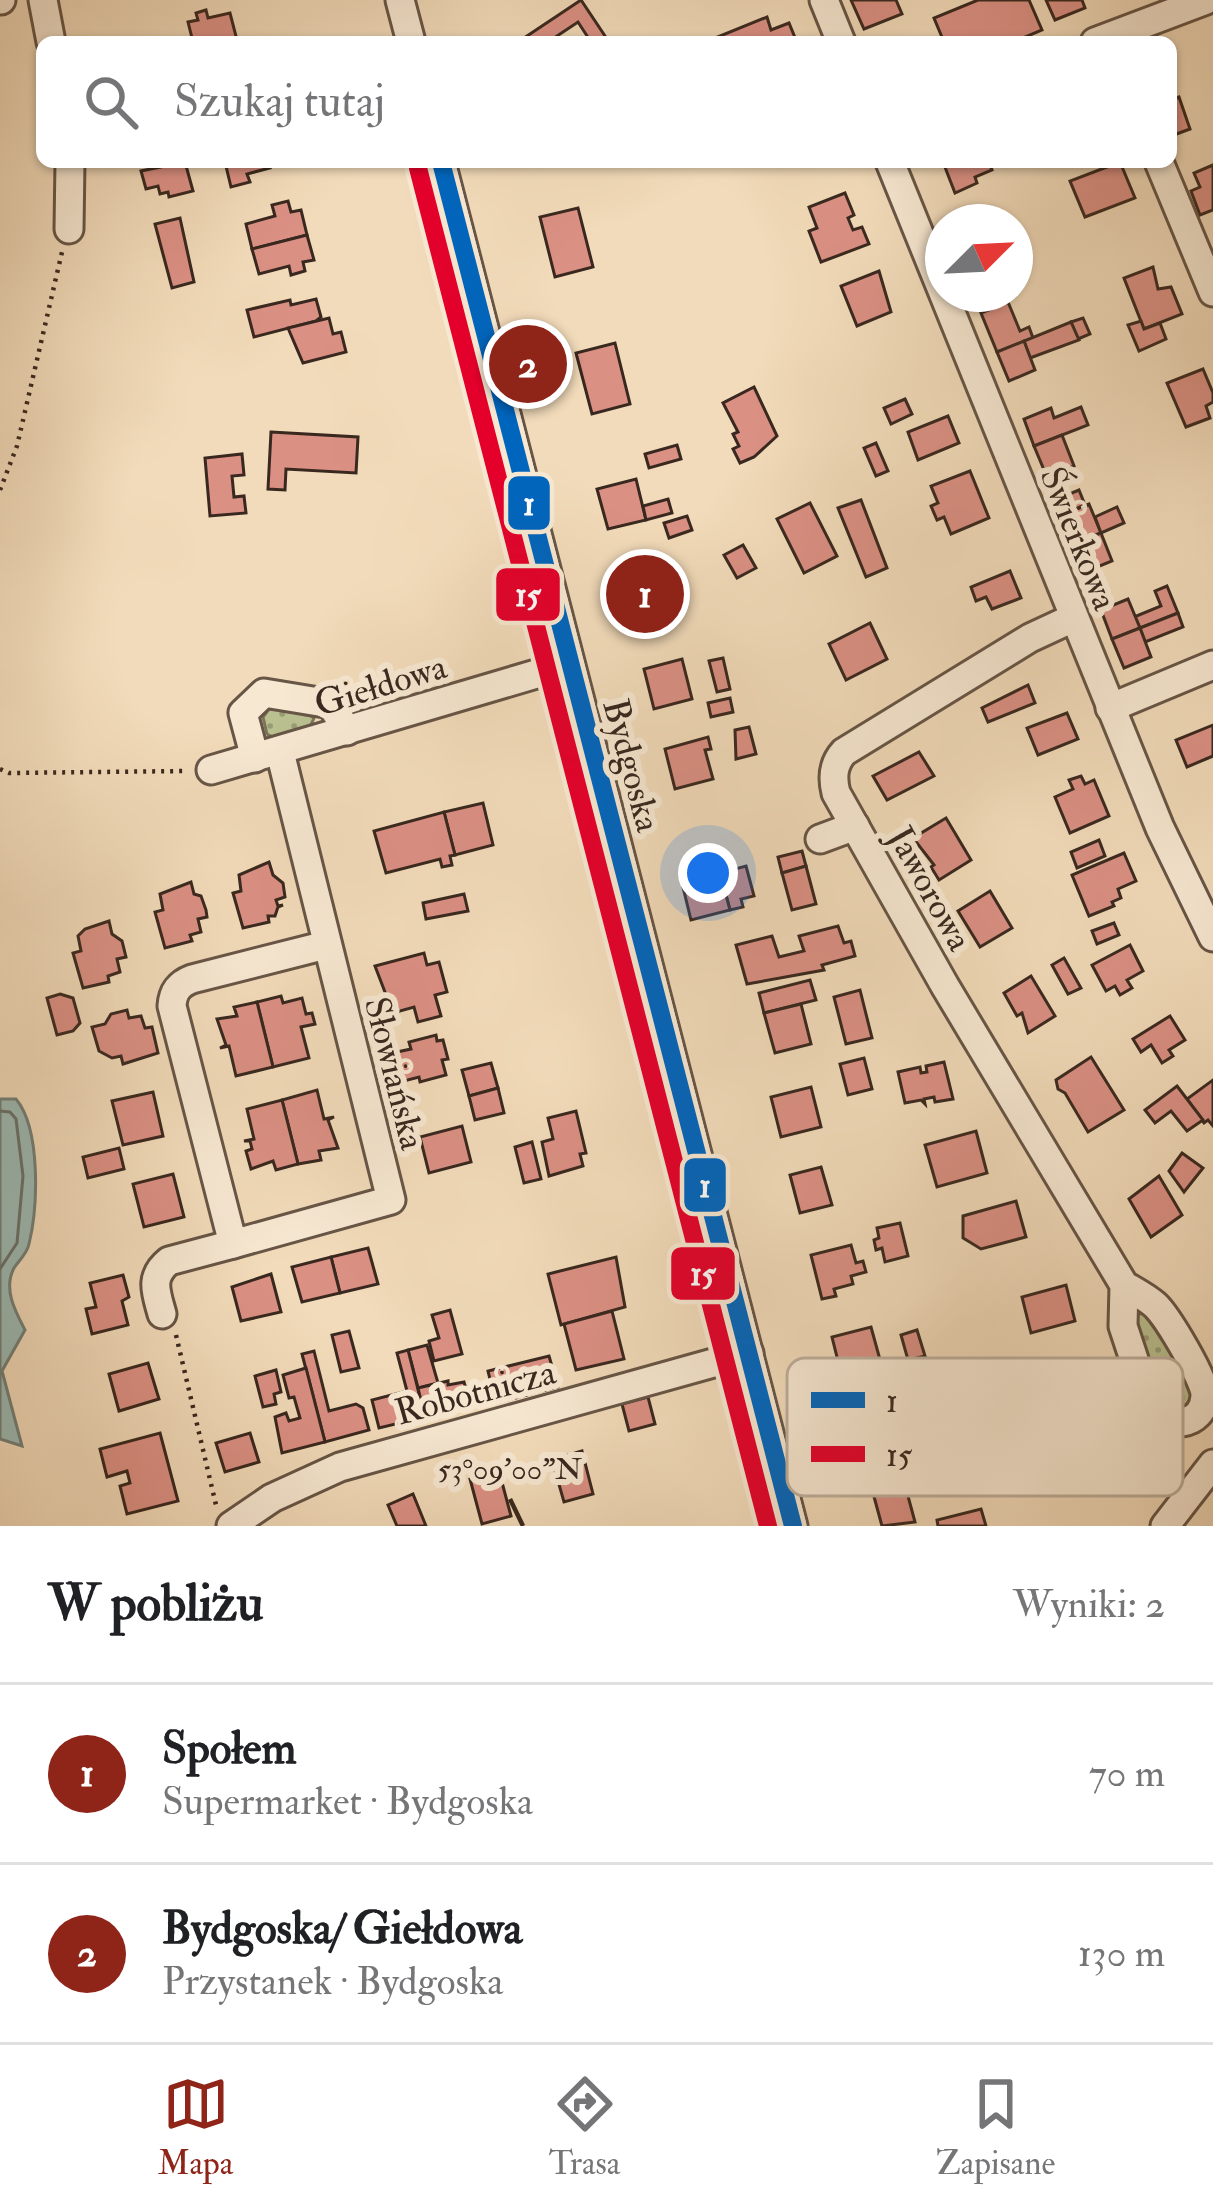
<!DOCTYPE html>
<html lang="pl">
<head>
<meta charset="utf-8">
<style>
  body { margin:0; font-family:"IM FELL Double Pica",serif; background:#f6f6f6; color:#202124 }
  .compass { position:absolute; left:925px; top:204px; width:108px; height:108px; border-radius:50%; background:#fff; box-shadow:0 3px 9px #0004; rotate:66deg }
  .you { position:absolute; left:708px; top:873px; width:42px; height:42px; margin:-30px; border:9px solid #fff; border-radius:50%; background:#1a73e8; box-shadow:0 0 0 18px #1a73e833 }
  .badge { display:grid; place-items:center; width:78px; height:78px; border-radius:50%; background:#8f2418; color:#fff; font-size:39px; font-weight:700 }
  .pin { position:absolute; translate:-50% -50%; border:6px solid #fff; box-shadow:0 3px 12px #0006 }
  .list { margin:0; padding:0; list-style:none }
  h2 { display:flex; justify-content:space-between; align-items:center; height:156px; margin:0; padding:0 48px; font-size:51px }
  h2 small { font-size:39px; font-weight:400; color:#757577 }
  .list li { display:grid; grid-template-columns:78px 1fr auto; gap:36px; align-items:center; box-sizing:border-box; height:180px; padding:0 48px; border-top:3px solid #e0e0e0 }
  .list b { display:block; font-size:45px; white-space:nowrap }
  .list p { margin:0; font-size:39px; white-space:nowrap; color:#757577 }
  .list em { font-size:39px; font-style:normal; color:#757577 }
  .icon { flex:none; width:66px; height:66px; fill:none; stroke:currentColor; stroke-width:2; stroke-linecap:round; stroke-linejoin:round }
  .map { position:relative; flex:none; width:1213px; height:1526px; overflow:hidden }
  .search { position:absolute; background:#fff; box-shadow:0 3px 9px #0004; left:36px; right:36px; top:36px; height:132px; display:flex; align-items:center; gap:30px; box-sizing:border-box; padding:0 42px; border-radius:18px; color:#757577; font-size:45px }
  .sheet { height:516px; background:#fff }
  nav { display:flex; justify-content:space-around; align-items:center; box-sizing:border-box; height:168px; border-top:3px solid #e0e0e0; background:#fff; font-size:33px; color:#757577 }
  nav a { display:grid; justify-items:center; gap:6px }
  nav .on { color:#8f2418 }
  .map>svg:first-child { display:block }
</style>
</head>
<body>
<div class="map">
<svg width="1213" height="1526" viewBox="0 0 1213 1526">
  <defs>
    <pattern id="grass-dots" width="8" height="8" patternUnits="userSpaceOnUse" patternTransform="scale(3)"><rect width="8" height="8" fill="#bac090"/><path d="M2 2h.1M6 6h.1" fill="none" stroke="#989c75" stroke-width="1.8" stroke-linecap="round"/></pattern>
  </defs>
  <rect width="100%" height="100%" fill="#f2dbba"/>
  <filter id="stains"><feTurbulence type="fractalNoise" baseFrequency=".00167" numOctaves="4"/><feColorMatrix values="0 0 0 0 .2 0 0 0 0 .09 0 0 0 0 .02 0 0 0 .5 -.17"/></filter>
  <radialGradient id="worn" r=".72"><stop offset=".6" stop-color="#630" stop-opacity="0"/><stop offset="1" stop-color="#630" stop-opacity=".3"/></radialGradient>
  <!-- grass -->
  <g fill="url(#grass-dots)" stroke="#7a7458" stroke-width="3">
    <path d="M277,708L301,710L314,718L309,729L278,740L267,734L263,717L269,709Z"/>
    <path d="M1146,1310L1195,1388L1192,1402L1180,1411L1159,1404L1134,1318Z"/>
  </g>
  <!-- water -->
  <path fill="#9cbab4" stroke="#748078" stroke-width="3" d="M0,1099H16C41,1129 38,1207 29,1244C27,1254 19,1260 14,1268C3,1289 15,1311 25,1330L2,1371L22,1446L0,1439Z"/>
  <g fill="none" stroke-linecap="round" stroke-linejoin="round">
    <!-- shore -->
    <path stroke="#6a716a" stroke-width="3" d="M0,1111L10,1112L16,1119L23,1176L17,1243L0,1269"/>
  </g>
  <!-- building -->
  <g fill="#db9084" stroke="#39281f" stroke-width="3">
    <path d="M581,0L609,42H591L578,22L548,42H518Z"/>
    <path d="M851,0H896L902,14L864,29Z"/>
    <path d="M978,0H1029L1042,30L1013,42H944L934,18Z"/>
    <path d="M1046,0H1082L1085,8L1055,20Z"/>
    <path d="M206,10L208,18L230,13L237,40L193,42L188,22L198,20L196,13Z"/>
    <path d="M767,17L771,30L789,23L796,40L717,42L715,38Z"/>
    <path d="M1179,97L1190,129L1171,136V100Z"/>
    <path d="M185,162L193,191L169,197L168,192L160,194L158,186L146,189L141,171Z"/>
    <path d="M225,162H268L270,168L247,174L250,182L231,187Z"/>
    <path d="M943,162H989L992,170L975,177L977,183L955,193Z"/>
    <path d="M1120,162L1135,198L1085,217L1070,181Z"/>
    <path d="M1213,165V210L1200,215L1191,191L1200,187L1194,173Z"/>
    <path d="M845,193L854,215L848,218L853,230L862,227L869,244L821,262L809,231L817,228L809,207Z"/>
    <path d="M288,201L291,212L301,210L307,235L252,249L246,224L275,216L272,205Z"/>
    <path d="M578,208L593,267L555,277L540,217Z"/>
    <path d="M180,218L194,282L172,288L155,224Z"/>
    <path d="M307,235L314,260L303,262L305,271L291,275L289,266L259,274L252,249Z"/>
    <path d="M1153,267L1158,289L1171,287L1182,314L1144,329L1124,278Z"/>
    <path d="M879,271L891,312L857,326L841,286Z"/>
    <path d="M316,299L321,317L316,321L254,337L247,310L290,300L291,305Z"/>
    <path d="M1008,302L1020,331L1029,327L1033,338L997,352L981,313Z"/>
    <path d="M329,318L333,334L341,332L346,352L303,363L288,328Z"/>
    <path d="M1083,318L1090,334L1078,339L1071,322Z"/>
    <path d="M1141,321L1144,329L1160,323L1166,339L1139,351L1128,325Z"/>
    <path d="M1071,322L1079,340L1030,358L1024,341Z"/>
    <path d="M1024,341L1035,370L1009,381L997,352Z"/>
    <path d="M615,343L630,404L592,414L576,353Z"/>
    <path d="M1203,369L1213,393V402L1206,406L1210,418L1186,427L1167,383Z"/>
    <path d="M754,387L777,436L754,457L740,463L733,449L739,446L733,434L738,432L723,403Z"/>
    <path d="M905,399L912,414L891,424L884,408Z"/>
    <path d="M1081,407L1088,425L1034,446L1024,419L1051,408L1054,418Z"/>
    <path d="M948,416L959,443L918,460L908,432Z"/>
    <path d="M271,432L358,437L356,473L286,469L285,490L268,489Z"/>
    <path d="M1062,435L1074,466L1047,477L1034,446Z"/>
    <path d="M876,443L888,471L876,476L864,448Z"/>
    <path d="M677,445L681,459L649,468L645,454Z"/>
    <path d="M242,454L244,475L232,476L234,497L244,496L246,513L210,516L205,458Z"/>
    <path d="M970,471L989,518L951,534L944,517L937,520L931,506L938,503L931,486Z"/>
    <path d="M636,479L646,520L608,529L597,489Z"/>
    <path d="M1079,490L1085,505L1064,514L1057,499Z"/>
    <path d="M668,499L672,513L646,520L643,506Z"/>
    <path d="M861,500L887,568L866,577L838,508Z"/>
    <path d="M810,503L837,556L804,573L777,519Z"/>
    <path d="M1089,504L1101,533L1074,543L1062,515Z"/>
    <path d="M1117,507L1124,523L1101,533L1095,517Z"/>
    <path d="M687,516L692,530L669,538L664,523Z"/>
    <path d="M1101,533L1112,561L1085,572L1074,543Z"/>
    <path d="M743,545L756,568L737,578L724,555Z"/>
    <path d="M656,560L672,619L633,629L618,569Z"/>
    <path d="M1010,571L1021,598L992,609L986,597L976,601L971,587Z"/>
    <path d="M1167,586L1178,613L1140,628L1134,617L1161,606L1155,591Z"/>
    <path d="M1128,599L1140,628L1112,639L1101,610Z"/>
    <path d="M1178,613L1183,627L1145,642L1140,628Z"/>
    <path d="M870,623L887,659L846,680L829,644Z"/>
    <path d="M1140,628L1151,657L1124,668L1112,639Z"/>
    <path d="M723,658L730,689L717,692L709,661Z"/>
    <path d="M682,659L692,699L654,709L644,669Z"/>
    <path d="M1028,685L1035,703L988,722L982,708Z"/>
    <path d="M730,698L733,712L711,717L708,703Z"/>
    <path d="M1067,713L1078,739L1038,755L1027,728Z"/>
    <path d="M1213,725V756L1187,767L1176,740Z"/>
    <path d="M749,727L756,754L736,759L735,730Z"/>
    <path d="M708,737L711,749L705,750L713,779L675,789L665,749Z"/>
    <path d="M919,752L934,776L887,800L873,776Z"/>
    <path d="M1081,776L1085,784L1094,780L1109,816L1070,833L1055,797L1073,789L1069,780Z"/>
    <path d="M483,803L493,845L455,855L444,812Z"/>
    <path d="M444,812L455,855L450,856L452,865L442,867L440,859L386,873L374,831Z"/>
    <path d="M946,818L971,860L939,880L931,867L934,865L913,838Z"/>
    <path d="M1099,840L1105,856L1077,868L1071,852Z"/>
    <path d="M802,851L806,866L782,873L778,857Z"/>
    <path d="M1124,853L1136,881L1118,889L1121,898L1112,902L1114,906L1089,916L1072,875Z"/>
    <path d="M269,862L273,875L283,883L285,897L276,900L278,906L283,905L278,907L275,916H268L269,922L243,928L233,893L241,891L239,875Z"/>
    <path d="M746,866L754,896L741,899L743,907L730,910L720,873Z"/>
    <path d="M806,866L816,904L792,910L782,873Z"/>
    <path d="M720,873L730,910L691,920L682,883Z"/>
    <path d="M191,882L194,894L201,896L206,910L207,917L198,919L201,932L190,935L192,941L165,948L155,912L163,910L160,894Z"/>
    <path d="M990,891L1012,928L980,947L958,911Z"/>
    <path d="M464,894L468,911L426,919L423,903Z"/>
    <path d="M109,921L112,934L122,941L126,957L117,959L120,972L108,976L109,982L83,988L73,953L81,951L78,936L85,929Z"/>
    <path d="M1114,923L1119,935L1097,944L1092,931Z"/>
    <path d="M838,926L844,943L851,941L855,956L822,965L824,970L747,984L736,945L772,936L779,957L804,951L799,936Z"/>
    <path d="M1130,945L1143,971L1127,980L1132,988L1120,995L1115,986L1106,991L1092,965Z"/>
    <path d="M424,953L427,965L439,962L447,992L435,995L441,1016L418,1022L414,1007L393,1013L375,966Z"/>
    <path d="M1064,958L1081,988L1068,994L1052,965Z"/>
    <path d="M1031,976L1055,1016L1028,1033L1022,1013L1017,1016L1004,993Z"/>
    <path d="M810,980L816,1000L764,1013L759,993Z"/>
    <path d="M860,990L872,1038L846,1044L834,997Z"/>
    <path d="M60,994L73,998L80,1023L73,1031L57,1035L47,998Z"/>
    <path d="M281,996L283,1003L302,998L306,1014L312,1013L315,1024L301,1027L309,1058L273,1067L257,1002Z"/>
    <path d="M257,1002L273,1067L236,1076L229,1046L220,1048L226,1045L217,1019L237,1016L234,1007Z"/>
    <path d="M801,1004L811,1044L775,1053L764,1013Z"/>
    <path d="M127,1010L129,1018L141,1016L145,1028L152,1027L158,1053L123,1064L121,1056L112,1058L99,1051L92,1027L105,1024L111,1014Z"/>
    <path d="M1170,1016L1185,1040L1169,1050L1173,1056L1162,1063L1151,1045L1141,1052L1133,1039Z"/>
    <path d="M436,1035L437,1041L443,1040L448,1059L442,1060L446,1075L420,1082L419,1077L404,1081L397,1052L411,1049L409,1042Z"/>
    <path d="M1091,1057L1124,1110L1088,1132L1065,1093L1058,1089L1056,1080Z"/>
    <path d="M864,1058L872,1089L848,1095L840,1064Z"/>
    <path d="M944,1062L953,1099L935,1102L934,1097L924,1099L925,1104L921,1100L905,1103L898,1072L920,1067L921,1073L927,1072L926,1066Z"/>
    <path d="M491,1063L498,1088L469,1096L462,1070Z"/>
    <path d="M1213,1080V1126L1208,1120L1204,1123L1187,1099Z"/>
    <path d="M1177,1086L1203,1120L1187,1131L1171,1111L1155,1123L1145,1110Z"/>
    <path d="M811,1087L821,1127L781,1137L771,1097Z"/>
    <path d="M498,1088L504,1113L475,1120L469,1096Z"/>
    <path d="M317,1090L324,1119L334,1117L328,1120L338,1148L319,1151L321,1160L298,1164L282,1100Z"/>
    <path d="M153,1092L163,1136L123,1145L112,1101Z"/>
    <path d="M282,1100L298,1164L276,1170L273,1161L251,1169L246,1151L252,1149L250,1141H244L254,1139L247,1109Z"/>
    <path d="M576,1111L586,1153L580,1154L583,1166L549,1176L542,1142L553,1139L548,1118Z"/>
    <path d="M462,1126L471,1162L429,1173L420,1137Z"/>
    <path d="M976,1131L987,1173L937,1187L925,1145Z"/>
    <path d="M532,1142L541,1179L524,1183L515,1147Z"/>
    <path d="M119,1148L124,1169L88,1178L83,1157Z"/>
    <path d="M1182,1153L1203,1168L1184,1192L1169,1171Z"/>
    <path d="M821,1167L832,1205L800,1213L790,1175Z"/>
    <path d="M173,1174L184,1217L144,1227L133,1184Z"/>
    <path d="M1159,1176L1182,1215L1151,1237L1129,1199Z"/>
    <path d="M1016,1201L1026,1237L981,1249L963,1238V1216Z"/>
    <path d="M900,1223L908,1256L885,1262L882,1248L876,1250L874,1240L879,1238L877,1228Z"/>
    <path d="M851,1245L856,1263L863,1261L866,1272L851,1276L853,1284L834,1289L836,1296L822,1299L811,1255Z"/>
    <path d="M368,1248L378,1284L340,1293L331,1257Z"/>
    <path d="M331,1257L340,1293L302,1302L292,1267Z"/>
    <path d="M616,1257L625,1307L561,1325L548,1274Z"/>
    <path d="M271,1274L281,1312L241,1321L232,1287Z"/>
    <path d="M123,1275L129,1297L122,1301L128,1325L92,1334L86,1309L96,1307L90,1283Z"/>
    <path d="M1066,1285L1075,1321L1031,1333L1022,1297Z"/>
    <path d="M450,1310L462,1354L434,1361L429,1341L439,1338L432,1315Z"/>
    <path d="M612,1311L624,1359L576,1370L564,1324Z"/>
    <path d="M871,1327L882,1367L870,1370L872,1378L856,1382L854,1374L842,1377L832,1337Z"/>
    <path d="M917,1330L925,1356L908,1360L901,1335Z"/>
    <path d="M349,1331L359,1368L341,1372L332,1335Z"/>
    <path d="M427,1345L438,1383L418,1388L408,1350Z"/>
    <path d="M408,1350L425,1417L379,1428L372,1400L407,1391L397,1353Z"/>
    <path d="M314,1351L329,1411L356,1404L363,1408L369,1430L325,1442L302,1354Z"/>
    <path d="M549,1356L558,1387L496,1403L488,1371Z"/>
    <path d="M148,1363L159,1399L119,1411L109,1374Z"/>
    <path d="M306,1368L325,1442L282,1453L275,1417L286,1413L289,1421L300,1418L294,1397L289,1398L283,1375Z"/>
    <path d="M276,1370L281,1392L274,1394L276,1404L263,1407L255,1376Z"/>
    <path d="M448,1381V1385L464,1382L470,1403L425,1417L418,1388Z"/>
    <path d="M648,1397L655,1424L629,1431L622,1404Z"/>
    <path d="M160,1433L178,1501L127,1514L120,1486L130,1483L127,1471L107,1477L100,1449Z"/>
    <path d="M250,1433L259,1462L225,1472L216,1443Z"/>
    <path d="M582,1451L593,1494L564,1502L552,1460Z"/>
    <path d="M499,1471L511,1516L482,1524L470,1479Z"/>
    <path d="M905,1485L915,1522L882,1526L873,1493Z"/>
    <path d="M413,1494L426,1526H397L388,1505Z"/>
    <path d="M981,1509L986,1526H938L937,1520Z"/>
  </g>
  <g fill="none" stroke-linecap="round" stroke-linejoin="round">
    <defs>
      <g id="minor">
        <path d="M0,0H1"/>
        <path d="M43,0L51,42"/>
        <path d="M400,0L411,42"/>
        <path d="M824,0L841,42"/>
        <path d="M1095,42L1206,0"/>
        <path d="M441,162L793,1526"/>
        <path d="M890,162L1160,828L1213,937"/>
        <path d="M1159,162L1213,292"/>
        <path d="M69,229L70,162"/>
        <path d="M1073,618L1030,638L844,752C833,764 832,777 836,793L945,986L1124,1285L1123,1326L1150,1408C1166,1429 1203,1428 1205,1396C1206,1381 1167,1316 1155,1305C1146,1297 1134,1291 1124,1285"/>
        <path d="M1110,708L1213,665"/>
        <path d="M280,752L391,1200L233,1244L172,1006C173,991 179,984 192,979L326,945"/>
        <path d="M255,758L243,713L264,693L331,704L347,731"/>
        <path d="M211,770L570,664"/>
        <path d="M820,839L855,826"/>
        <path d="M162,1314C156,1292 149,1277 169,1261L233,1244"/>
        <path d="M231,1526L272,1498L340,1467L749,1353"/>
        <path d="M1165,1526L1213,1464"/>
      </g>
    </defs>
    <!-- minor casing -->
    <use href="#minor" stroke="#675546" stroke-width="33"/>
    <!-- path -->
    <g stroke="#39281f" stroke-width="4.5" stroke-dasharray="3 6" stroke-linecap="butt">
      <path d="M0,490L17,446L62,252"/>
      <path d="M0,769L9,773L188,771"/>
      <path d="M176,1335L216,1505"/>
    </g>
    <!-- minor -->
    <use href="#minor" stroke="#f7e8d2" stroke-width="27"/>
    <defs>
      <path id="bus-1" d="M441,162L793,1526"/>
      <path id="bus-2" d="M418,168L768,1526"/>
    </defs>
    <!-- bus-1 casing -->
    <use href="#bus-1" stroke="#f7e8d2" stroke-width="27"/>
    <!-- bus-2 casing -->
    <use href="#bus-2" stroke="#f7e8d2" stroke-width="27"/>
    <!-- bus-1 -->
    <use href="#bus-1" stroke="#0065bd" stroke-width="18"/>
    <!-- bus-2 -->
    <use href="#bus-2" stroke="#e4002b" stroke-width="18"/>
  </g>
  <!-- ticks -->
  <path fill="none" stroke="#39281f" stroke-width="4.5" d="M510,1499L523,1526"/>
  <g text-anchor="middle" stroke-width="12" stroke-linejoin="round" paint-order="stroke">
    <!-- street labels -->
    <g font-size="36" fill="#39281f" stroke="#f7e8d2">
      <text transform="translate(1080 538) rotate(68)" y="13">Świerkowa</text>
      <text transform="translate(380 684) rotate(-17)" y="13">Giełdowa</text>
      <text transform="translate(633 765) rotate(75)" y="13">Bydgoska</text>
      <text transform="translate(931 888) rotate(61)" y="13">Jaworowa</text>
      <text transform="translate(396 1073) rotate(76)" y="13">Słowiańska</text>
      <text transform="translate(475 1391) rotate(-15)" y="13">Robotnicza</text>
    </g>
  </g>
  <!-- legend -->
  <rect x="787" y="1358" width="396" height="138" rx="18" fill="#f7e8d2" stroke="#beae9c" stroke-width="3"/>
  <rect x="811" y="1392" width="54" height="16" fill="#0065bd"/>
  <rect x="811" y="1446" width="54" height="16" fill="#e4002b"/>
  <g font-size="33" fill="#39281f">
    <text x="886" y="1412">1</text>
    <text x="886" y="1466">15</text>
  </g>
  <g font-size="30" text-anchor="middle" fill="#39281f" stroke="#f7e8d2" stroke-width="12" stroke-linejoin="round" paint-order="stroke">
    <text x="510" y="1479">53°09'00"N</text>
  </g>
  <g stroke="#f7e8d2" stroke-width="4.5">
    <rect x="506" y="474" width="46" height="58" rx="12" fill="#0065bd"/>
    <rect x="494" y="566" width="68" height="57" rx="12" fill="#e4002b"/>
    <rect x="682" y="1156" width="46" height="58" rx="12" fill="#0065bd"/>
    <rect x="669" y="1245" width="68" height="57" rx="12" fill="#e4002b"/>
  </g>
  <g font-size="33" text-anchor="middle" font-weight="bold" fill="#fff">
    <text x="529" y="515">1</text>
    <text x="528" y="606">15</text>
    <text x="705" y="1197">1</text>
    <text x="703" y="1285">15</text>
  </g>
  <rect width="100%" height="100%" filter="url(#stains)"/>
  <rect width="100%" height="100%" fill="url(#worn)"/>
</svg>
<svg class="compass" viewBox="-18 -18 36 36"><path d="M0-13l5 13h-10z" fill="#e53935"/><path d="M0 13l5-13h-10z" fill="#757577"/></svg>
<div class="you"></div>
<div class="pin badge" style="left:645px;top:594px">1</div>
<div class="pin badge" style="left:528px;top:364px">2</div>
<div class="search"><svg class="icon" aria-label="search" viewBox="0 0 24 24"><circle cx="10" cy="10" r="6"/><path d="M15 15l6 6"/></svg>Szukaj tutaj</div>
</div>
<section class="sheet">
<h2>W pobliżu<small>Wyniki: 2</small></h2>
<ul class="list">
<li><span class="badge">1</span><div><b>Społem</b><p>Supermarket · Bydgoska</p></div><em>70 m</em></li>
<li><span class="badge">2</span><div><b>Bydgoska/ Giełdowa</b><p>Przystanek · Bydgoska</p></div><em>130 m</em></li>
</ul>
</section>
<nav>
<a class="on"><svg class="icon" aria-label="map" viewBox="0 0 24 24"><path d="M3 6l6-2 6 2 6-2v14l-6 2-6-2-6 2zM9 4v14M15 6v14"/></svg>Mapa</a>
<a><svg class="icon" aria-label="directions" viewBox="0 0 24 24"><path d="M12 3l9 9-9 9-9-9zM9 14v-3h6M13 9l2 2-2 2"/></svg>Trasa</a>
<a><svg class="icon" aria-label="saved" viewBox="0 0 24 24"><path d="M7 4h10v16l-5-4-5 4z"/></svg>Zapisane</a>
</nav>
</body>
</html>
